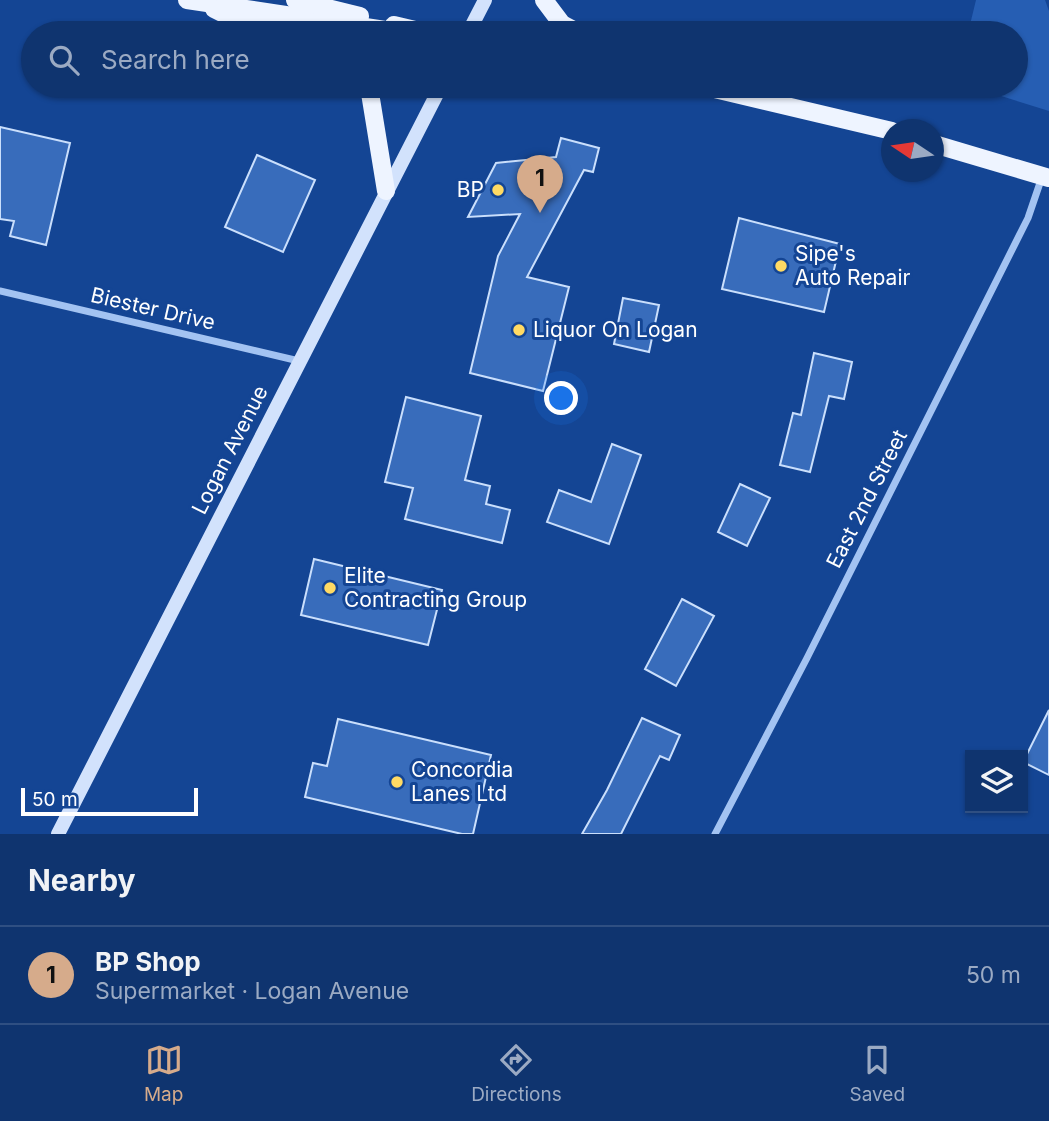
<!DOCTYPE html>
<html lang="en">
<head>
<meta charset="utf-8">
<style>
  body { margin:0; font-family:Inter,sans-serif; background:#1d3f77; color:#f1f3f6 }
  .controls { position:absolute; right:21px; bottom:21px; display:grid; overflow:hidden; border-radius:0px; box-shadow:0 2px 5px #0004 }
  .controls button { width:63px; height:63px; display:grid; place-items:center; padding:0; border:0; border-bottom:2px solid #2f4f82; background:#0f346f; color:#f1f3f6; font:35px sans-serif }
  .compass { position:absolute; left:881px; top:119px; width:63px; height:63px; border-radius:50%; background:#0f346f; box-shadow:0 2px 5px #0004; rotate:283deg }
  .scale { position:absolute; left:21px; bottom:18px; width:177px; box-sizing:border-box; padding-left:7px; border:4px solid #fff; border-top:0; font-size:19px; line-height:24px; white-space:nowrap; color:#fff; -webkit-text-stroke:5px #144594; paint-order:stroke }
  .you { position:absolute; left:562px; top:399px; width:24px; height:24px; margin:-18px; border:5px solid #fff; border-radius:50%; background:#1a73e8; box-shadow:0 0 0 10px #1a73e833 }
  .badge { display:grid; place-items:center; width:46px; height:46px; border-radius:50%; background:#d6ab8b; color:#111; font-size:23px; font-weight:700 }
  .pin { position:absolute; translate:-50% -58px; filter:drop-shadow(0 2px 4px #0008) }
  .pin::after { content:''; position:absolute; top:37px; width:24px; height:21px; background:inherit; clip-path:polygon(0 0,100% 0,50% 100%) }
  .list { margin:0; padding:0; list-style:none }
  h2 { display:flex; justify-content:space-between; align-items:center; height:91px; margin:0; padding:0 28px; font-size:30px }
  h2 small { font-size:23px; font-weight:400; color:#9baac3 }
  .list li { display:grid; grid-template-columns:46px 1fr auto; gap:21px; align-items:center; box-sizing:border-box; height:98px; padding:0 28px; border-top:2px solid #2f4f82 }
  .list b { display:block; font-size:26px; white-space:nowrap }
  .list p { margin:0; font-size:23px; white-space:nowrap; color:#9baac3 }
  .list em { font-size:23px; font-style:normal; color:#9baac3 }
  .icon { flex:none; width:38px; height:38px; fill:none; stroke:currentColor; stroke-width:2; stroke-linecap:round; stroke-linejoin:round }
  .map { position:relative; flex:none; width:1049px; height:834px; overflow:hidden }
  .search { position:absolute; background:#0f346f; box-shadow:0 2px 5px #0004; left:21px; right:21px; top:21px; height:77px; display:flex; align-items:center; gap:18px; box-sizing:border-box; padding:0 24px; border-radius:38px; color:#9baac3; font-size:26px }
  .sheet { height:189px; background:#0f346f }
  nav { display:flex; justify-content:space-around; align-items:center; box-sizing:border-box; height:98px; border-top:2px solid #2f4f82; background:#0f346f; font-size:19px; color:#9baac3 }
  nav a { display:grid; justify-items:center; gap:4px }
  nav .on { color:#d6ab8b }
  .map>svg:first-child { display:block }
</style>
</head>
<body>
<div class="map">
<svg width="1049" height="834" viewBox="0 0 1049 834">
  <rect width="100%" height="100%" fill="#144594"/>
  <!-- green -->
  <path fill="#265eb3" d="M976,0H1045L1049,11V111L969,86H1016V33H968Z"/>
  <!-- building -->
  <g fill="#386cbb" stroke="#cadffc" stroke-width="2">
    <path d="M0,127L70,143L46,245L10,236L14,221L0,219Z"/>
    <path d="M561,138L599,148L593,172L584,170L527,277L569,287L543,391L470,373L498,256L520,214L468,217L496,163L556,157Z"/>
    <path d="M257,155L315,180L283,252L225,227Z"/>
    <path d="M739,218L840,244L824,312L722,289Z"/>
    <path d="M623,298L659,305L649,352L614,344Z"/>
    <path d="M814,353L852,362L844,399L829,396L810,472L780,465L793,413L801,415Z"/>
    <path d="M406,397L481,416L465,480L490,486L486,504L510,510L502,543L405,519L413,488L385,482Z"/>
    <path d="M612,444L641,455L609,544L547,522L559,490L591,502Z"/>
    <path d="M740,484L770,498L747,546L718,532Z"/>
    <path d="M314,559L442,590L428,645L301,615Z"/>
    <path d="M682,599L714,616L676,686L645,669Z"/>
    <path d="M1049,710V775L1023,762Z"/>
    <path d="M642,718L680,735L669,760L660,756L621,834H582L607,790Z"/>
    <path d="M338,719L491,755L473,834H462L305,797L313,763L327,766Z"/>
  </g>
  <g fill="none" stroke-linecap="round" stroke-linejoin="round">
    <!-- street -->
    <g stroke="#a3c3f2" stroke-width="7">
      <path d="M0,291L299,361"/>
      <path d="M715,834L807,658L1028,218L1042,177"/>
    </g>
    <!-- secondary -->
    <g stroke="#d2e2fc" stroke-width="14">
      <path d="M468,33L485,0"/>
      <path d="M58,834L441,86"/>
    </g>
    <!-- primary -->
    <g stroke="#eef4ff" stroke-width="18">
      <path d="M187,0L405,33"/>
      <path d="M295,0L360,16"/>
      <path d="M544,0L562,24L579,33"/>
      <path d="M214,9L240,22L282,33"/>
      <path d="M394,25L428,33"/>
      <path d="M365,86L370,93L386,191"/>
      <path d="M702,86L892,131"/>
      <path d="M934,144L1049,178"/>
    </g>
  </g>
  <!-- markers -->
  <g fill="#ffda64" stroke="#144594" stroke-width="2.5">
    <circle cx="498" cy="190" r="7"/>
    <circle cx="781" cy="266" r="7"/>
    <circle cx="519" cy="330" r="7"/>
    <circle cx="330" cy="588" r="7"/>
    <circle cx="397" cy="782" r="7"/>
  </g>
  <g text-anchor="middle" stroke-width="6" stroke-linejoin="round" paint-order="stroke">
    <!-- poi labels -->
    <g font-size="21" fill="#fff" stroke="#144594" text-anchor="start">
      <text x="484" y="197" text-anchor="end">BP</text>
      <text x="795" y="261">Sipe's<tspan x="795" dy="24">Auto Repair</tspan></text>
      <text x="533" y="337">Liquor On Logan</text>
      <text x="344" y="583">Elite<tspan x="344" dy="24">Contracting Group</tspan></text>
      <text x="411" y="777">Concordia<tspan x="411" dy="24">Lanes Ltd</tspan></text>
    </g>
    <!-- street labels -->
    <g font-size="21" fill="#fff" stroke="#144594">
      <text transform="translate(153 309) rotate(13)" y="7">Biester Drive</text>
      <text transform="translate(230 450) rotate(-63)" y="7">Logan Avenue</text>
      <text transform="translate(867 499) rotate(-63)" y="7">East 2nd Street</text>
    </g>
  </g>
</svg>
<div class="controls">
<button><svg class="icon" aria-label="layers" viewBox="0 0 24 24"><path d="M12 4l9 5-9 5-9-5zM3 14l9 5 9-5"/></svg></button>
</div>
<svg class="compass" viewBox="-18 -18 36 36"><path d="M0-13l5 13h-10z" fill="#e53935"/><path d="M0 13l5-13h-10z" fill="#9baac3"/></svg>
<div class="scale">50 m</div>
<div class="you"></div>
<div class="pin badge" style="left:540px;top:213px">1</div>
<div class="search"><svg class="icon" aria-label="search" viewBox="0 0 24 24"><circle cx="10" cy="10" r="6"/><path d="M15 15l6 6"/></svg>Search here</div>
</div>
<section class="sheet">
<h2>Nearby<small></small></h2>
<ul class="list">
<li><span class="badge">1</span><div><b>BP Shop</b><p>Supermarket · Logan Avenue</p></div><em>50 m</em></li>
</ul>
</section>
<nav>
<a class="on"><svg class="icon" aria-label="map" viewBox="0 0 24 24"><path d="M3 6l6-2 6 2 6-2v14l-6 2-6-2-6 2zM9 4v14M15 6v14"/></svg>Map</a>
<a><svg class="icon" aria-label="directions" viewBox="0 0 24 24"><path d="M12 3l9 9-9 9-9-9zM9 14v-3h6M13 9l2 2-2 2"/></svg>Directions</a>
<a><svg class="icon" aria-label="saved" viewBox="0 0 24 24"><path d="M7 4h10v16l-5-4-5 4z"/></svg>Saved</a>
</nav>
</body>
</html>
